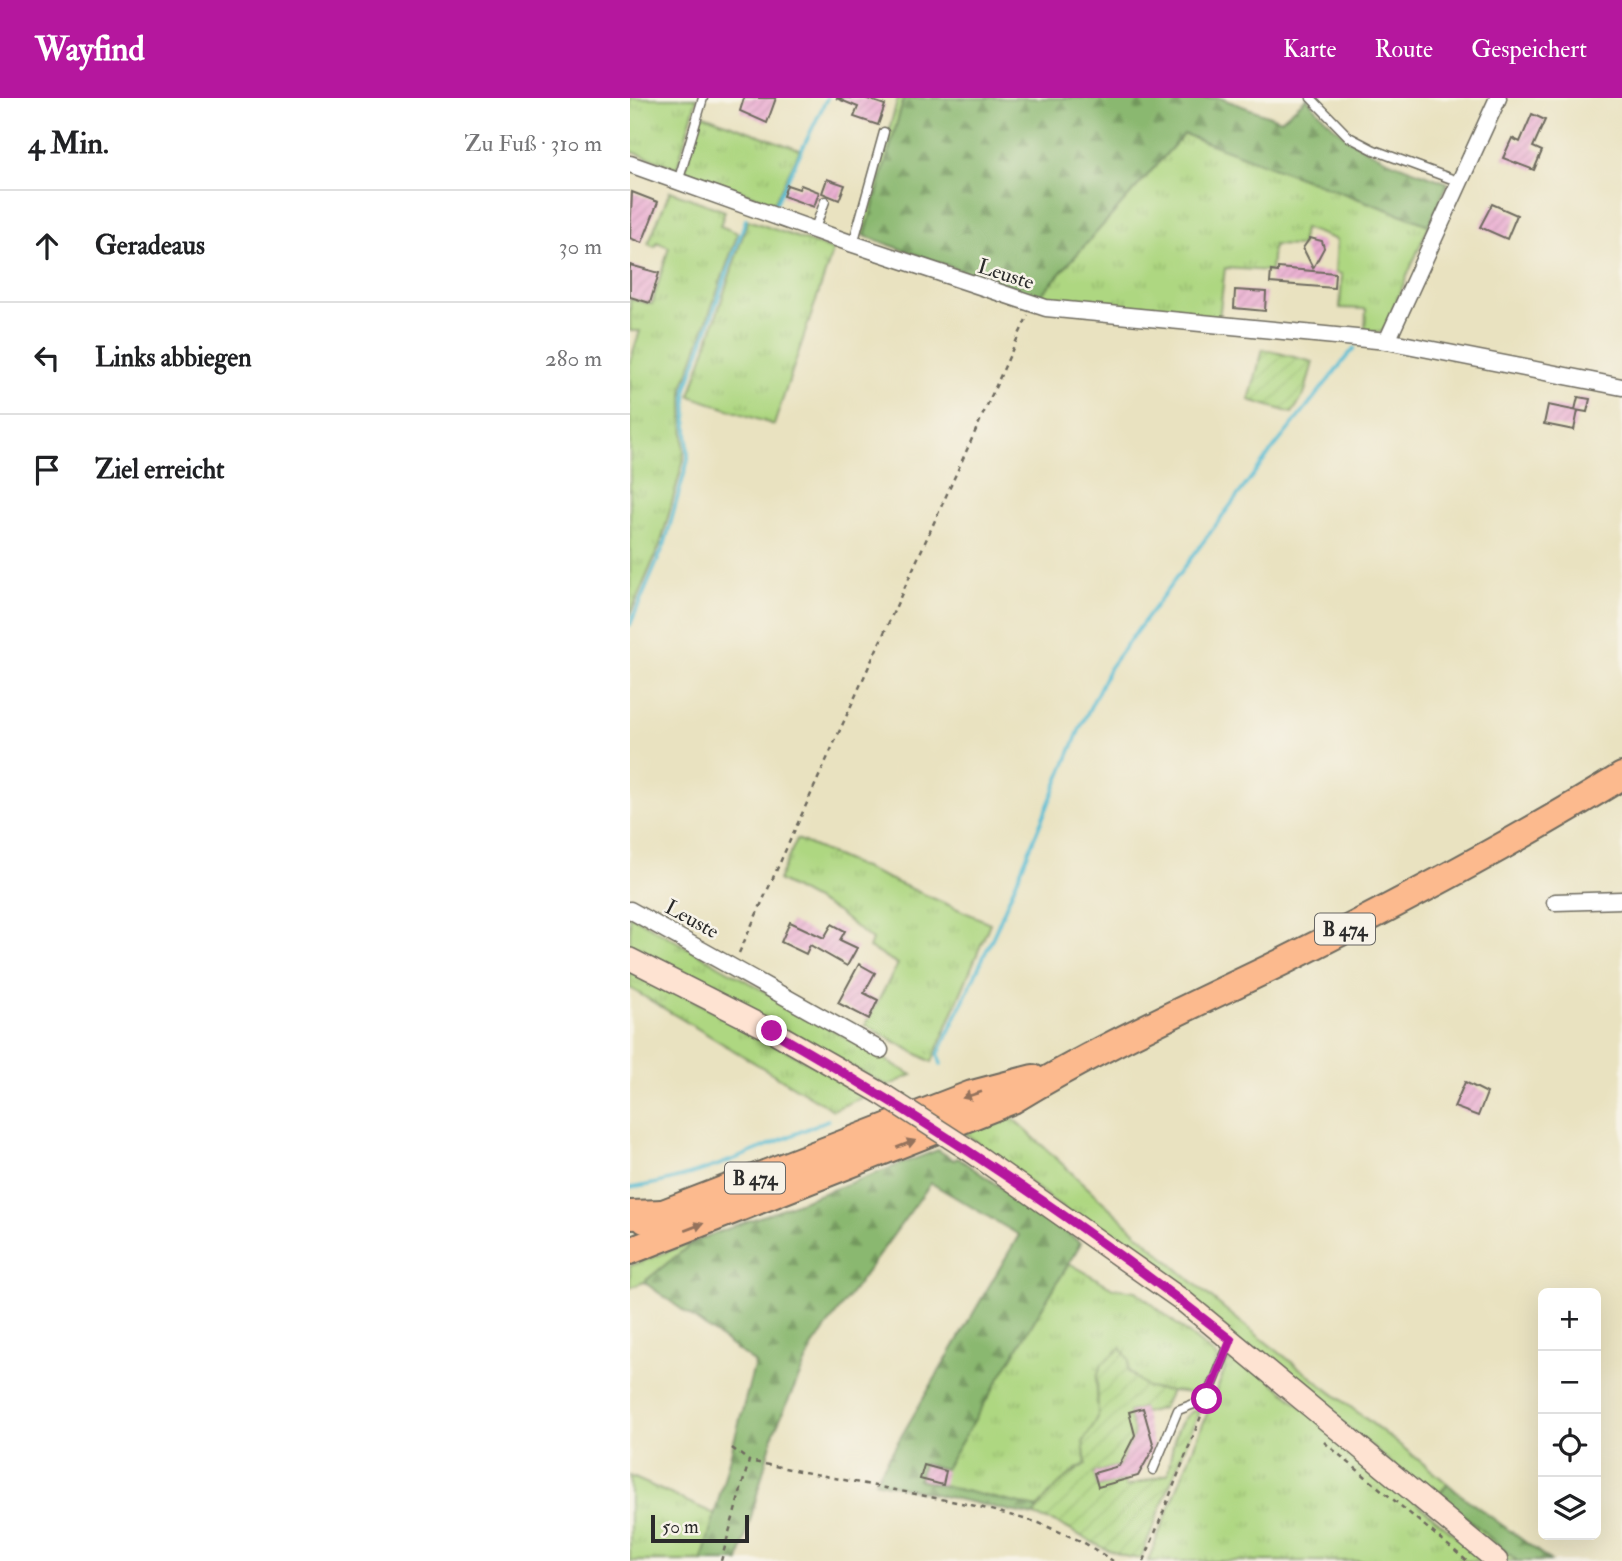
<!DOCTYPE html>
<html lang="de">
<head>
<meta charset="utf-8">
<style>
  body { margin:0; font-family:"IM FELL Double Pica",serif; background:#f6f6f6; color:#202124 }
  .controls { position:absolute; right:21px; bottom:21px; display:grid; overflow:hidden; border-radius:10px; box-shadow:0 7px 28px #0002 }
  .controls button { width:63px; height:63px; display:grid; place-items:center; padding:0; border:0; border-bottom:2px solid #e0e0e0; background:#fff; color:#202124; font:35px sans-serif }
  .scale { position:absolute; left:21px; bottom:18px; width:98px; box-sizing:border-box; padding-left:7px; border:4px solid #2b2b2b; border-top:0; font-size:19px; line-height:24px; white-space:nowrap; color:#2b2b2b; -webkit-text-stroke:5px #f7f3e8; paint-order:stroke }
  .stop { position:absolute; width:21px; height:21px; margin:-16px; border:5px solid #b5179e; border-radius:50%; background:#fff }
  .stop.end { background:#b5179e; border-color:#fff; box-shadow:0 2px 7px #0008 }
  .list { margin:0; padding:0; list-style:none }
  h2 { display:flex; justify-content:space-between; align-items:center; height:91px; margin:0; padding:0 28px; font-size:30px }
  h2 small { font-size:23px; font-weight:400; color:#757577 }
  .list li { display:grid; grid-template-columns:46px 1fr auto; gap:21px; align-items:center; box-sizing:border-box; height:112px; padding:0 28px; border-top:2px solid #e0e0e0 }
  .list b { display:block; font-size:26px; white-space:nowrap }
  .list em { font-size:23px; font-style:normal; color:#757577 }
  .icon { flex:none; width:38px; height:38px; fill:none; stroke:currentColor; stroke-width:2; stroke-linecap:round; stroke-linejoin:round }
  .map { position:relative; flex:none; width:992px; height:1463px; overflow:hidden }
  header { display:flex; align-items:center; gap:42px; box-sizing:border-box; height:98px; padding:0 35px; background:#b5179e; color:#fff }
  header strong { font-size:33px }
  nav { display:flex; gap:38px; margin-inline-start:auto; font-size:24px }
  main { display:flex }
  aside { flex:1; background:#fff }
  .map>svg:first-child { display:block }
</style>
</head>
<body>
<header>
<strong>Wayfind</strong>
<nav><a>Karte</a><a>Route</a><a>Gespeichert</a></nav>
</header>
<main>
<aside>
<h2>4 Min.<small>Zu Fuß · 310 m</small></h2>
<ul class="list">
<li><svg class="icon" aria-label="ahead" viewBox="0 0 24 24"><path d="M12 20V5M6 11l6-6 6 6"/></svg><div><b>Geradeaus</b></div><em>30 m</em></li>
<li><svg class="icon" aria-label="left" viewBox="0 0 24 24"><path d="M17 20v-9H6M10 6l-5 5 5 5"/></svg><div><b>Links abbiegen</b></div><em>280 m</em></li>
<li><svg class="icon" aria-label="arrive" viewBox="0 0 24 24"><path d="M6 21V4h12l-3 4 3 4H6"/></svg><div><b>Ziel erreicht</b></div></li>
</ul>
</aside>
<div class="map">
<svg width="992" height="1463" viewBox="0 0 992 1463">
  <defs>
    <pattern id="grass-tufts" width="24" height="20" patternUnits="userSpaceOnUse" patternTransform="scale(1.75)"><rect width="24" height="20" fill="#aed781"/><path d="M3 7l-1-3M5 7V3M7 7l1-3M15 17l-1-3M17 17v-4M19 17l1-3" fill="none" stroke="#96b970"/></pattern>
    <pattern id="forest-firs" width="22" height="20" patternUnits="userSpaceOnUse" patternTransform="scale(1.75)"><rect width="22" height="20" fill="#8ab86f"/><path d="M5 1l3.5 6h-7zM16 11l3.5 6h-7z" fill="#71965b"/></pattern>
    <pattern id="garden-furrows" width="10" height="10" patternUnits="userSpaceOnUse" patternTransform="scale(1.75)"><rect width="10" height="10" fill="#aed781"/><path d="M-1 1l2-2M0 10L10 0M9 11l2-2" fill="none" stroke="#96b970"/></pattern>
    <pattern id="building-hatch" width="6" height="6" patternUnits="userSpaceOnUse" patternTransform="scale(1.75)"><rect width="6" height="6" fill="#eaadd1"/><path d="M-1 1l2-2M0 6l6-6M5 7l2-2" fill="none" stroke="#c995b4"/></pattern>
  </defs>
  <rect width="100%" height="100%" fill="#f7f3e8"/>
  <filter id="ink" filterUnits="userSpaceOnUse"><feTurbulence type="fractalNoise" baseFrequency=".0143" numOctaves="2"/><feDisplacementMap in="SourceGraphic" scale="14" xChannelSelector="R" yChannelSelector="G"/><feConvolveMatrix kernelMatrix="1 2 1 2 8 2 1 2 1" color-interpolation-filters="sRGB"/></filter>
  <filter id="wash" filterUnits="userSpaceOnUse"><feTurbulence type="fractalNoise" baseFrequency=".00686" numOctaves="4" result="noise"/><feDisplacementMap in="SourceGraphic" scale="28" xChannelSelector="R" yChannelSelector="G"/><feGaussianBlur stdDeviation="1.57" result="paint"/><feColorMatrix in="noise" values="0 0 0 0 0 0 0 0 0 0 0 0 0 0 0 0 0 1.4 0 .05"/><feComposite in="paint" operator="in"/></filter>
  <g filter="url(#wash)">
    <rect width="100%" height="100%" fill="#e9e2c0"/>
    <!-- grass -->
    <g fill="url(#grass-tufts)" stroke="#6c8156" stroke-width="2">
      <path d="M0,0H67L47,70L0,53Z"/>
      <path d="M268,0H274L235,138L230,136Z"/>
      <path d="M71,16L170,52L144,105L55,73Z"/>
      <path d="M554,36L799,127L753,234L735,233L736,211L710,210L712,176L705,175L707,142L674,130L671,148L643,147L641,173L595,170L589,221L408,200Z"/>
      <path d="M40,93L95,113L90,128L108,135L53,290L54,361L31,445L0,517V263L10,233H0V201L22,206L39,149L27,144L25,149L18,146Z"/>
      <path d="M118,122L203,152L144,327L60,298Z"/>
      <path d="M167,741L360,825L302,964L235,927L268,866L239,850L242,842L207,814L148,782Z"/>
      <path d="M0,817L282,977L258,988L0,852Z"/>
      <path d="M0,868L235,995L231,1000L203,1012L0,890Z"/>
      <path d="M375,1013C448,1080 519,1149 596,1212C668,1272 746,1325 818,1386L809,1396L887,1463H878L734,1342L330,1031Z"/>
      <path d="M65,1143L14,1184L0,1190V1168Z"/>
      <path d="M439,1165L483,1190L506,1193L588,1260L575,1296L518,1291L498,1272L499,1262L491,1250L467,1279C465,1291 470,1306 468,1318C463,1338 449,1338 456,1366L446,1371L407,1410L288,1383L293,1366L315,1370Z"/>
      <path d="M601,1263L620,1265L856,1463H518L595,1271L593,1268Z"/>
      <path d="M0,1378L85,1416L72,1463H0Z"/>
    </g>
    <!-- forest -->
    <g fill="url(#forest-firs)" stroke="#5a724d" stroke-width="2">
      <path d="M274,0H590L651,22L677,0C719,53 757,62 818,85L799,127L554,36L408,200L235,138Z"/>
      <path d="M308,1052L324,1062L328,1060L451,1145L315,1371L293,1366L288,1382L407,1410L404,1418L245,1383L389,1137L301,1085L183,1248L144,1334L109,1463H72L125,1265L14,1184L65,1143Z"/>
      <path d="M818,1386L827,1394L921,1463H887L809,1396Z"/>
    </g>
    <!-- garden -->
    <g fill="url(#garden-furrows)" stroke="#6c8156" stroke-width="2">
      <path d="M633,251L683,264L674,297L662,315L619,302Z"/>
      <path d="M491,1250L499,1262L498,1273L518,1290L541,1293L533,1310L514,1315L512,1310L499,1314L505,1337L489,1368L464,1375L468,1389L494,1382L496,1389L538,1376C541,1355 545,1315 570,1311L511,1460C491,1463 450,1437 431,1427C423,1423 413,1421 404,1418C412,1400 439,1375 456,1366L453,1344L468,1320L467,1279L472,1266Z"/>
    </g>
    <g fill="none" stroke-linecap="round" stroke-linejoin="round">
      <!-- stream -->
      <g stroke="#55bcd3" stroke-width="3.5">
        <path d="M146,105L197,0"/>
        <path d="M0,527L35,445L58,362L56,291L116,121"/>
        <path d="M311,966L308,957L366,832L451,628L480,569L635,361L724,250"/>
        <path d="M0,1090C68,1081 135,1048 198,1022"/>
      </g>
    </g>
    <g id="blocks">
      <!-- building -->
      <g fill="url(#building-hatch)">
        <path d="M114,0H146L137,25L110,13Z"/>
        <path d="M206,0H235L255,7L248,27L224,19L228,9Z"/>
        <path d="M902,16L915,22L903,49L912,53L904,72L873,60L882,40L890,44Z"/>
        <path d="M197,81L215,87L209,102L192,95Z"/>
        <path d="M157,87L169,91L171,87L189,94L184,109L153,98Z"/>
        <path d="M2,94L28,104L12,145L0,140Z"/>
        <path d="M862,106L887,117L877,141L850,129Z"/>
        <path d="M680,140L692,143L694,150L683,170L673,150Z"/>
        <path d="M0,167L29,175L20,205L0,199Z"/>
        <path d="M648,170L705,175L704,190L640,185L641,173L648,174Z"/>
        <path d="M605,192L636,194L635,213L604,210Z"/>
        <path d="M948,299L960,301L957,314L945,312Z"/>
        <path d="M918,307L948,313L944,332L914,326Z"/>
        <path d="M160,824L194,840L202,826L215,833L210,842L227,850L217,868L180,847L176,856L151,844Z"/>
        <path d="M229,866L245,875L234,895L248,902L239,921L208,905Z"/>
        <path d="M835,984L857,995L848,1018L824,1009Z"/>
        <path d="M513,1310L524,1349L508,1378L468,1389L464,1375L489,1368L505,1337L499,1314Z"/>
        <path d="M294,1367L316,1373L313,1387L290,1381Z"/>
      </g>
    </g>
  </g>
  <g filter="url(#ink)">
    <use href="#blocks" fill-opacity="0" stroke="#6e6b5f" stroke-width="2"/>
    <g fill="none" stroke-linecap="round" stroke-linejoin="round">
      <defs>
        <g id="service">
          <path d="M681,0L719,39L744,52L830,84"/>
          <path d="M48,84L73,0"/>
          <path d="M184,133L195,103"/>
          <path d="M223,146L254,34"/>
          <path d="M523,1372L548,1312L577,1301L600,1244"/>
        </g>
        <g id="minor">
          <path d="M0,66L223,146L416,210L757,243L992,289"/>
          <path d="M757,243L868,0"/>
          <path d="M925,804L992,802"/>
          <path d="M0,812L250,952"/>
        </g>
        <g id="secondary">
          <path d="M0,861L142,933L249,994"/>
          <path d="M342,1054L552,1202L867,1463"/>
        </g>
        <g id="trunk">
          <path d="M15,1122L342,996L403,980"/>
          <path d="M0,1153L383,1002C469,949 562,908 652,864C766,807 884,745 992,678"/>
        </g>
        <path id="motorway" d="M0,1117L34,1116"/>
      </defs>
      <!-- service casing -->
      <use href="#service" stroke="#6e6b5f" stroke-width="11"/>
      <!-- minor casing -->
      <use href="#minor" stroke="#6e6b5f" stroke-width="19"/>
      <!-- secondary casing -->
      <use href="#secondary" stroke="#6e6b5f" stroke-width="24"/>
      <!-- trunk casing -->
      <use href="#trunk" stroke="#6e6b5f" stroke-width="30"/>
      <!-- motorway casing -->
      <use href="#motorway" stroke="#6e6b5f" stroke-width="32"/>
      <!-- path -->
      <g stroke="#6e6b5f" stroke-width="2.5" stroke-dasharray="5 5" stroke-linecap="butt">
        <path d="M109,855L398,217"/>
        <path d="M694,1344L837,1463"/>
        <path d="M102,1350L119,1363"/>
        <path d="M91,1463L119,1363L346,1408L409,1425L453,1444L483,1463"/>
        <path d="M514,1463L573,1313"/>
      </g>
      <!-- service -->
      <use href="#service" stroke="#fff" stroke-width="8"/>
      <!-- minor -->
      <use href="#minor" stroke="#fff" stroke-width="16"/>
      <!-- secondary -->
      <use href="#secondary" stroke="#fee3d2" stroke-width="21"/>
      <!-- trunk -->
      <use href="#trunk" stroke="#fcba8e" stroke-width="26"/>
      <!-- motorway -->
      <use href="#motorway" stroke="#fcba8e" stroke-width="28"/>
      <defs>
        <path id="secondary-bridge" d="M249,994L342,1054"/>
      </defs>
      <!-- secondary-bridge casing -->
      <use href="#secondary-bridge" stroke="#6e6b5f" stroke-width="24" stroke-linecap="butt"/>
      <!-- secondary-bridge -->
      <use href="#secondary-bridge" stroke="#fee3d2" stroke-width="21"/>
    </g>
    <!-- one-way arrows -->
    <defs><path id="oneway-solid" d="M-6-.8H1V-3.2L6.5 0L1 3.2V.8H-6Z" transform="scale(1.75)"/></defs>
    <g fill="#94725c">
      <use href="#oneway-solid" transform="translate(342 997) rotate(162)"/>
      <use href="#oneway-solid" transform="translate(276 1046) rotate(-21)"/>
      <use href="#oneway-solid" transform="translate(64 1129) rotate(-21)"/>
    </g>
  </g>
  <g fill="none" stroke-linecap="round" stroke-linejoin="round" filter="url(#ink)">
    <!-- route -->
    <path stroke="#b5179e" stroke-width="9" d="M142,933C303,1025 456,1127 601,1242L577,1301"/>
  </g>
  <g text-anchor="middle" stroke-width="5" stroke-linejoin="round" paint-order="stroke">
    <!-- shield labels -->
    <g fill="#f7f3e8" stroke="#686764" stroke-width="2">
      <rect x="685" y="815.5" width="60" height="31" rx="5"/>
      <rect x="95" y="1064.5" width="60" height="31" rx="5"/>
    </g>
    <g font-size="19" font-weight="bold" fill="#2b2b2b">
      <text x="715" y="838">B 474</text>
      <text x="125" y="1087">B 474</text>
    </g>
    <!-- street labels -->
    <g font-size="21" fill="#2b2b2b" stroke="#f7f3e8">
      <text transform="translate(376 176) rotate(18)" y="7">Leuste</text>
      <text transform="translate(62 821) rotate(29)" y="7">Leuste</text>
    </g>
  </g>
</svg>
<div class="controls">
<button>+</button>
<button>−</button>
<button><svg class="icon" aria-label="locate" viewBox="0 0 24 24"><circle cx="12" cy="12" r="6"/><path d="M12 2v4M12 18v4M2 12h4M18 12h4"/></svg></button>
<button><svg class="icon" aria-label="layers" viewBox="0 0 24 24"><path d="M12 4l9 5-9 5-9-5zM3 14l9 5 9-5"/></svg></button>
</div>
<div class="scale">50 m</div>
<div class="stop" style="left:577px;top:1301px"></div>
<div class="stop end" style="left:142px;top:933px"></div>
</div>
</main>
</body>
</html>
